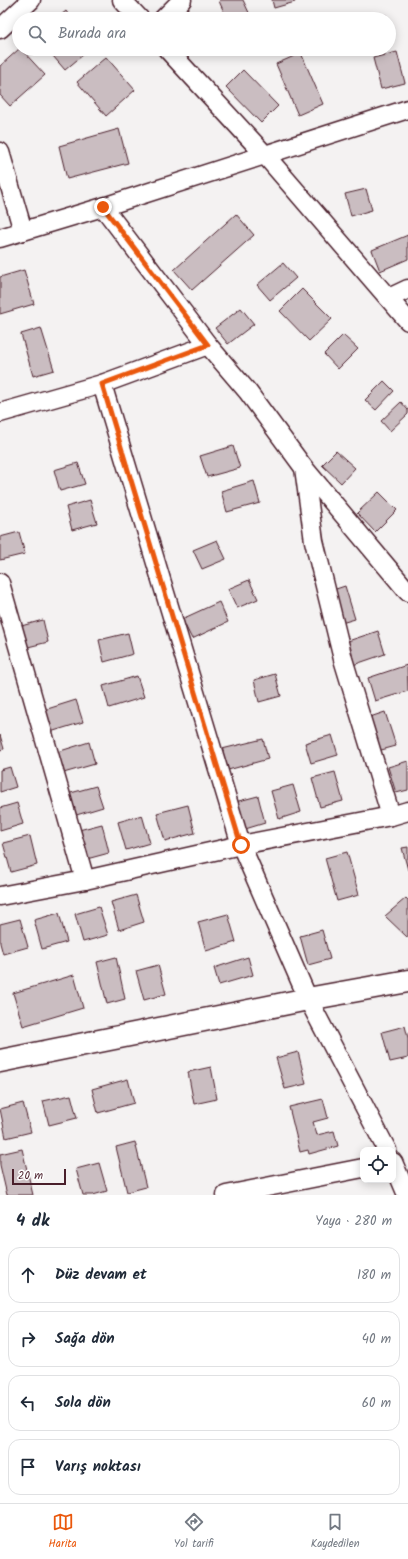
<!DOCTYPE html>
<html lang="tr">
<head>
<meta charset="utf-8">
<style>
  body { margin:0; font-family:Kalam,sans-serif; background:#f2f2f3; color:#1f2937 }
  .controls { position:absolute; right:12px; bottom:12px; display:grid; overflow:hidden; border-radius:8px; box-shadow:0 2px 10px #0003 }
  .controls button { width:36px; height:36px; display:grid; place-items:center; padding:0; border:0; border-bottom:1px solid #e0e1e3; background:#fff; color:#1f2937; font:20px sans-serif }
  .scale { position:absolute; left:12px; bottom:10px; width:54px; box-sizing:border-box; padding-left:4px; border:2px solid #4a1f2b; border-top:0; font-size:11px; line-height:14px; white-space:nowrap; color:#4a1f2b; -webkit-text-stroke:3px #fff; paint-order:stroke }
  .stop { position:absolute; width:12px; height:12px; margin:-9px; border:3px solid #ea580c; border-radius:50%; background:#fff }
  .stop.end { background:#ea580c; border-color:#fff; box-shadow:0 1px 4px #0008 }
  .list { margin:0; padding:0; list-style:none }
  h2 { display:flex; justify-content:space-between; align-items:center; height:52px; margin:0; padding:0 16px; font-size:17px }
  h2 small { font-size:13px; font-weight:400; color:#747a83 }
  .list li { display:grid; grid-template-columns:26px 1fr auto; gap:12px; align-items:center; box-sizing:border-box; height:56px; margin:0 8px 8px; padding:0 8px; border:1px solid #e0e1e3; border-radius:12px }
  .list b { display:block; font-size:15px; white-space:nowrap }
  .list em { font-size:13px; font-style:normal; color:#747a83 }
  .icon { flex:none; width:22px; height:22px; fill:none; stroke:currentColor; stroke-width:2; stroke-linecap:round; stroke-linejoin:round }
  .map { position:relative; flex:none; width:408px; height:1195px; overflow:hidden }
  .search { position:absolute; background:#fff; box-shadow:0 2px 10px #0003; left:12px; right:12px; top:12px; height:44px; display:flex; align-items:center; gap:10px; box-sizing:border-box; padding:0 14px; border-radius:22px; color:#747a83; font-size:15px }
  .sheet { height:308px; background:#fff }
  nav { display:flex; justify-content:space-around; align-items:center; box-sizing:border-box; height:56px; border-top:1px solid #e0e1e3; background:#fff; font-size:11px; color:#747a83 }
  nav a { display:grid; justify-items:center; gap:2px }
  nav .on { color:#ea580c }
  .map>svg:first-child { display:block }
</style>
</head>
<body>
<div class="map">
<svg width="408" height="1195" viewBox="0 0 408 1195">
  <rect width="100%" height="100%" fill="#f4f2f2"/>
  <filter id="ink" filterUnits="userSpaceOnUse"><feTurbulence type="fractalNoise" baseFrequency=".025" numOctaves="2"/><feDisplacementMap in="SourceGraphic" scale="8" xChannelSelector="R" yChannelSelector="G"/><feConvolveMatrix kernelMatrix="1 2 1 2 8 2 1 2 1" color-interpolation-filters="sRGB"/></filter>
  <g filter="url(#ink)">
    <!-- building -->
    <g fill="#cabdc1" stroke="#4a1f2b">
      <path d="M221,0H243L252,19H227L219,1Z"/>
      <path d="M272,0H295V2L274,8Z"/>
      <path d="M66,11L72,19H56Z"/>
      <path d="M386,15L387,19H371Z"/>
      <path d="M19,49H21L45,75L10,106L0,95V66Z"/>
      <path d="M47,49H90L65,70Z"/>
      <path d="M397,52L405,83L381,89L373,58Z"/>
      <path d="M301,53L323,104L298,115L276,64Z"/>
      <path d="M106,57L135,90L106,116L77,82Z"/>
      <path d="M243,70L278,106L261,123L226,87Z"/>
      <path d="M119,129L128,163L67,179L59,146Z"/>
      <path d="M366,189L372,210L351,216L345,194Z"/>
      <path d="M236,214L254,235L192,290L174,270Z"/>
      <path d="M408,235V259L380,271L372,250Z"/>
      <path d="M283,263L296,278L270,300L257,285Z"/>
      <path d="M24,270L34,304L0,314V277Z"/>
      <path d="M302,289L332,319L309,341L280,311Z"/>
      <path d="M241,308L254,324L228,344L215,328Z"/>
      <path d="M41,328L54,370L33,376L21,334Z"/>
      <path d="M343,335L358,349L338,369L324,354Z"/>
      <path d="M384,381L394,391L376,410L365,400Z"/>
      <path d="M401,402L408,410V414L390,431L381,421Z"/>
      <path d="M233,446L240,468L207,477L200,456Z"/>
      <path d="M336,451L355,468L341,483L322,465Z"/>
      <path d="M78,463L85,484L60,491L54,470Z"/>
      <path d="M254,481L260,503L227,512L221,491Z"/>
      <path d="M379,492L397,510L375,532L357,513Z"/>
      <path d="M90,500L97,523L72,530L66,507Z"/>
      <path d="M19,532L25,554L0,560V537Z"/>
      <path d="M217,540L226,559L202,569L193,550Z"/>
      <path d="M249,580L258,599L237,608L228,589Z"/>
      <path d="M345,586L355,619L338,624L327,592Z"/>
      <path d="M219,602L228,622L192,639L182,619Z"/>
      <path d="M43,620L48,642L20,649L14,628Z"/>
      <path d="M378,631L385,654L350,666L342,643Z"/>
      <path d="M128,633L133,654L104,662L99,640Z"/>
      <path d="M407,665L408,691L375,701L368,678Z"/>
      <path d="M275,674L281,696L259,702L254,680Z"/>
      <path d="M137,676L144,697L109,708L103,686Z"/>
      <path d="M76,700L83,722L47,733L41,711Z"/>
      <path d="M385,712L396,746L374,752L364,719Z"/>
      <path d="M0,735L4,749L0,750Z"/>
      <path d="M332,735L338,755L311,763L305,743Z"/>
      <path d="M263,739L268,759L228,770L222,749Z"/>
      <path d="M89,742L95,764L60,774L54,753Z"/>
      <path d="M408,761V790L396,793L388,767Z"/>
      <path d="M10,767L16,787L0,792V770Z"/>
      <path d="M335,772L343,801L320,807L312,778Z"/>
      <path d="M293,785L301,812L279,819L271,791Z"/>
      <path d="M96,786L103,807L73,816L67,794Z"/>
      <path d="M258,796L265,823L242,830L235,802Z"/>
      <path d="M17,803L23,824L0,831V808Z"/>
      <path d="M188,805L195,833L165,841L157,813Z"/>
      <path d="M142,815L150,843L126,850L118,822Z"/>
      <path d="M102,824L109,853L83,860L75,831Z"/>
      <path d="M30,836L37,865L11,872L3,843Z"/>
      <path d="M408,847V870L402,848Z"/>
      <path d="M347,852L359,895L337,901L325,858Z"/>
      <path d="M136,895L144,922L119,930L111,902Z"/>
      <path d="M406,898L408,900V938L385,916Z"/>
      <path d="M99,907L108,935L83,942L75,914Z"/>
      <path d="M59,913L67,942L42,949L34,920Z"/>
      <path d="M228,914L236,942L206,951L198,922Z"/>
      <path d="M20,919L28,947L3,954L0,943V924Z"/>
      <path d="M322,930L330,959L308,965L300,936Z"/>
      <path d="M116,957L125,999L107,1004L97,962Z"/>
      <path d="M248,957L253,975L219,985L214,968Z"/>
      <path d="M158,965L166,994L144,1000L136,971Z"/>
      <path d="M74,975L83,1008L23,1026L13,993Z"/>
      <path d="M405,1026L408,1038V1058L390,1062L382,1032Z"/>
      <path d="M298,1052L306,1084L285,1089L276,1058Z"/>
      <path d="M211,1067L217,1099L194,1104L188,1072Z"/>
      <path d="M128,1079L134,1103L98,1113L92,1089Z"/>
      <path d="M71,1095L77,1118L49,1125L43,1101Z"/>
      <path d="M323,1099L328,1118L313,1122L317,1135L334,1131L338,1146L309,1154L308,1150L300,1152L289,1107Z"/>
      <path d="M23,1103L31,1132L6,1138L0,1109Z"/>
      <path d="M135,1142L146,1187L127,1192L116,1147Z"/>
      <path d="M22,1149L33,1195H7L0,1165V1154Z"/>
      <path d="M99,1163L107,1191L93,1195H83L76,1169Z"/>
    </g>
    <g fill="none" stroke-linecap="round" stroke-linejoin="round">
      <defs>
        <g id="street">
          <path d="M122,0L140,19"/>
          <path d="M163,19L182,0"/>
          <path d="M0,29L31,0"/>
          <path d="M167,49L265,155L408,321"/>
          <path d="M0,152L23,231"/>
          <path d="M103,207L208,345L248,392L304,468L408,592"/>
          <path d="M0,238L103,207L408,109"/>
          <path d="M389,298L408,289"/>
          <path d="M102,384L241,845L308,999L387,1150"/>
          <path d="M0,413L102,384L208,345"/>
          <path d="M304,468L314,541L343,659L391,816"/>
          <path d="M0,583L85,880"/>
          <path d="M0,896L85,880L241,845L391,816L408,811"/>
          <path d="M393,1162L407,1195"/>
          <path d="M226,1195L363,1168"/>
        </g>
        <path id="secondary" d="M0,1061L308,999L408,981"/>
      </defs>
      <!-- street casing -->
      <use href="#street" stroke="#4a1f2b" stroke-width="21"/>
      <!-- secondary casing -->
      <use href="#secondary" stroke="#4a1f2b" stroke-width="25"/>
      <!-- street -->
      <use href="#street" stroke="#fff" stroke-width="18"/>
      <!-- secondary -->
      <use href="#secondary" stroke="#fff" stroke-width="22"/>
    </g>
  </g>
  <g fill="none" stroke-linecap="round" stroke-linejoin="round" filter="url(#ink)">
    <!-- route -->
    <path stroke="#ea580c" stroke-width="5" d="M103,207L208,345L102,384L241,845"/>
  </g>
</svg>
<div class="controls">
<button><svg class="icon" aria-label="locate" viewBox="0 0 24 24"><circle cx="12" cy="12" r="6"/><path d="M12 2v4M12 18v4M2 12h4M18 12h4"/></svg></button>
</div>
<div class="scale">20 m</div>
<div class="stop" style="left:241px;top:845px"></div>
<div class="stop end" style="left:103px;top:207px"></div>
<div class="search"><svg class="icon" aria-label="search" viewBox="0 0 24 24"><circle cx="10" cy="10" r="6"/><path d="M15 15l6 6"/></svg>Burada ara</div>
</div>
<section class="sheet">
<h2>4 dk<small>Yaya · 280 m</small></h2>
<ul class="list">
<li><svg class="icon" aria-label="ahead" viewBox="0 0 24 24"><path d="M12 20V5M6 11l6-6 6 6"/></svg><div><b>Düz devam et</b></div><em>180 m</em></li>
<li><svg class="icon" aria-label="right" viewBox="0 0 24 24"><path d="M7 20v-9h11M14 6l5 5-5 5"/></svg><div><b>Sağa dön</b></div><em>40 m</em></li>
<li><svg class="icon" aria-label="left" viewBox="0 0 24 24"><path d="M17 20v-9H6M10 6l-5 5 5 5"/></svg><div><b>Sola dön</b></div><em>60 m</em></li>
<li><svg class="icon" aria-label="arrive" viewBox="0 0 24 24"><path d="M6 21V4h12l-3 4 3 4H6"/></svg><div><b>Varış noktası</b></div></li>
</ul>
</section>
<nav>
<a class="on"><svg class="icon" aria-label="map" viewBox="0 0 24 24"><path d="M3 6l6-2 6 2 6-2v14l-6 2-6-2-6 2zM9 4v14M15 6v14"/></svg>Harita</a>
<a><svg class="icon" aria-label="directions" viewBox="0 0 24 24"><path d="M12 3l9 9-9 9-9-9zM9 14v-3h6M13 9l2 2-2 2"/></svg>Yol tarifi</a>
<a><svg class="icon" aria-label="saved" viewBox="0 0 24 24"><path d="M7 4h10v16l-5-4-5 4z"/></svg>Kaydedilen</a>
</nav>
</body>
</html>
